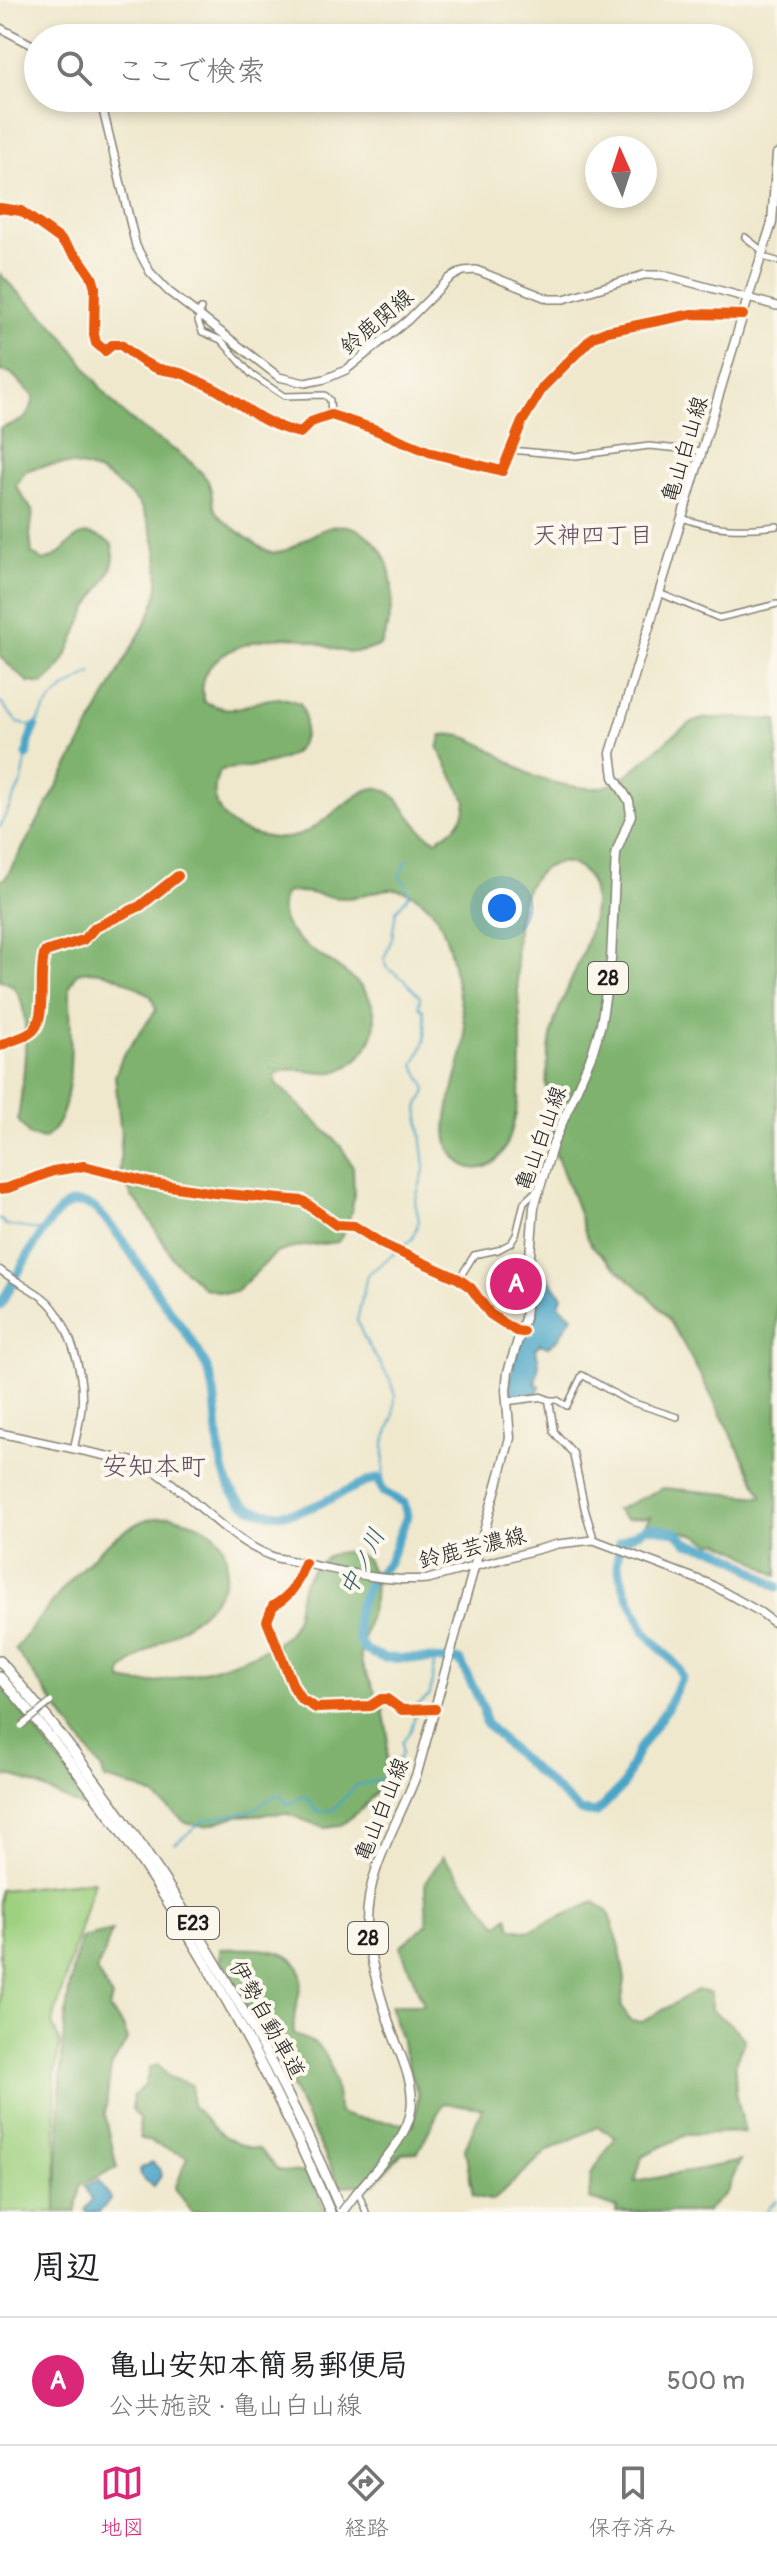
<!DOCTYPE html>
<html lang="ja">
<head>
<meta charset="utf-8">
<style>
  body { margin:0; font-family:Pangolin,"Klee One",sans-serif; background:#f6f6f6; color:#202124 }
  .compass { position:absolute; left:585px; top:136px; width:72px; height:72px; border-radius:50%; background:#fff; box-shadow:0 4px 12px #0003; rotate:357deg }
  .you { position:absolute; left:502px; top:908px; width:28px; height:28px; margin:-20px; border:6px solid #fff; border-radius:50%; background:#1a73e8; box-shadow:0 0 0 12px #1a73e833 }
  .badge { display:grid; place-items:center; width:52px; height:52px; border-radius:50%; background:#db2777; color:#fff; font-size:26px; font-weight:700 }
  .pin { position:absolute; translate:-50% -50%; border:4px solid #fff; box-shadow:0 2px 8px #0006 }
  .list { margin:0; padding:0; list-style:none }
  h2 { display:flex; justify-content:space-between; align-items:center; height:104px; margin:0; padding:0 32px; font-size:34px }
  h2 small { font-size:26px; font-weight:400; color:#757577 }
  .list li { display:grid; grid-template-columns:52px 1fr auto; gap:24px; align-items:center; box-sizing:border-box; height:128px; padding:0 32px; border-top:2px solid #e0e0e0 }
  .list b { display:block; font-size:30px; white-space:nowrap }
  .list p { margin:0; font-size:26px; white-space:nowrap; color:#757577 }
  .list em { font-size:26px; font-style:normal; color:#757577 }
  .icon { flex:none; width:44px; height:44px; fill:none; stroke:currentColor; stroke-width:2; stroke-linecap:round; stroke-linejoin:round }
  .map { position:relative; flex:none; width:777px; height:2212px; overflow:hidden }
  .search { position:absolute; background:#fff; box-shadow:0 4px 12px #0003; left:24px; right:24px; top:24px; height:88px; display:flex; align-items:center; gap:20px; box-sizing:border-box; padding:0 28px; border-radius:44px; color:#757577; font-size:30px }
  .sheet { height:232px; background:#fff }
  nav { display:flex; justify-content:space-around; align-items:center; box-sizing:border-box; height:112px; border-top:2px solid #e0e0e0; background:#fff; font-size:22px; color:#757577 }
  nav a { display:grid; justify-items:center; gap:4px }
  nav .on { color:#db2777 }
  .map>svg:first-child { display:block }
</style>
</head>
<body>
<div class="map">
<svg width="777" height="2212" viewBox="0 0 777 2212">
  <rect width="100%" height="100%" fill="#fbf7ec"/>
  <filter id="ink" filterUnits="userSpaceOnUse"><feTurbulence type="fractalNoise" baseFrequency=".0125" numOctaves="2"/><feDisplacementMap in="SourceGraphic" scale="16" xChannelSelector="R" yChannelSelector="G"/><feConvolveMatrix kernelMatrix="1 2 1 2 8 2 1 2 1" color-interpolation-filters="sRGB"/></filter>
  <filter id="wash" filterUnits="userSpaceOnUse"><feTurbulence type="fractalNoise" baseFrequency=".006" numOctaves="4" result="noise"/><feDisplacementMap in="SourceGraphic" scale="32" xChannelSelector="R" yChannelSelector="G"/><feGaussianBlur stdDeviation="1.8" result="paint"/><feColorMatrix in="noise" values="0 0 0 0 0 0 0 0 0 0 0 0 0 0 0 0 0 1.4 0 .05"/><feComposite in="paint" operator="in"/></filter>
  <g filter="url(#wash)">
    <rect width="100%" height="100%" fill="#efe8cd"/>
    <!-- green -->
    <path fill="#9dd07f" stroke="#5c764e" stroke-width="2" d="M94,1881L52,2024L60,2043L55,2072L57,2212H0V1890Z"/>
    <!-- forest -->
    <g fill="#7eb26e" stroke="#4d6745" stroke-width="2">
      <path d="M0,274C18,294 39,310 57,329C81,356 98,390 125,415C150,438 186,452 206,478C214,488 210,503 217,513C221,520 262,550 271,552C295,559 330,501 370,538C400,564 395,612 381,645C342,663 332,643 298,638C268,634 218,647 204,676C201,683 203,693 203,701C240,720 247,698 281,698C287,698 294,702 300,703C305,712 305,718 305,728C304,769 249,765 221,770C214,779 213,795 217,805C224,822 236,830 253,834C267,837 282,841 296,836C323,828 359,785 379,788C402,792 411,829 436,840C453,830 465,822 466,801L438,748L442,735C478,730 508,767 541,779C552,783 584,789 596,788C632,786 667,727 703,719C724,715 756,720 777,720V1576L743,1553L719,1542L712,1543L697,1535L646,1523L650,1517L626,1519L616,1510L663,1488L763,1497C733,1440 705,1379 671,1323C658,1301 625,1277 606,1259C601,1254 594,1249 590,1243C584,1233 581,1219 577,1208C567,1179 548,1145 547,1114C545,1086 547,1051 554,1023C564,986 626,890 573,865C563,860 554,863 545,868C500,896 521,996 521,1041C521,1061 521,1082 518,1102C514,1126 505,1174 471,1168C461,1166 455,1158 450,1149C437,1123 461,1073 464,1045C467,1026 460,1004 457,985C450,951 445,904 404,891C383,884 365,898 345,898C325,898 305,889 285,893C260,953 378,959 375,1023C373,1048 353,1070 328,1073C311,1074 288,1064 274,1076L277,1084L341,1146L353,1167L354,1199L347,1227L338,1242L296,1247L276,1253L236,1292L224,1293L204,1288L174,1260L141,1206L132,1197L120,1171L121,1136L115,1076L122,1057L156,1010L151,996C127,982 105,966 77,973L70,986C69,1025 80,1116 44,1139L30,1136L18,1120C21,1093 41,982 0,981V881L6,877C48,805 87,732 126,658C137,637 156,611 158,586C160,560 154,527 139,504C135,498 127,493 122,488C93,462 60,459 25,471L16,486L33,512L30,535L32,553L43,561C74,554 71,517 112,544C112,548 114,553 114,557C112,576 96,592 88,608C74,634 68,666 42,684L28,682L2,659L0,654V428C22,421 29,421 34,397L11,373L0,371Z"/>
      <path d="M170,1516C195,1522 222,1528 226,1557C235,1614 154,1637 122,1671V1680C128,1681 134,1683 140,1683C169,1684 272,1655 289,1632C298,1621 297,1604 301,1591C307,1571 327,1549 349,1552C355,1553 361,1557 366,1559L375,1578L374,1600L360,1651L362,1665L383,1709L388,1734L386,1774L379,1788L362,1809L340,1826L325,1828L285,1813L236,1816L205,1826L186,1823L155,1797L138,1788L105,1779L102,1770L15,1649C51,1605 88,1549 140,1522C149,1518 161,1518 170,1516Z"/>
      <path d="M0,1683L81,1790L85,1802L83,1807C53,1796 33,1778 0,1775Z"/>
      <path d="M443,1856L498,1925L508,1916L511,1928L529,1931L594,1902L608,1912L619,1943L625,1980L621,2005L630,2021L642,2022L697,1990L711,1993V2010L731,2024L745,2040L735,2066L736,2093L745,2132L688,2134L642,2156L635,2182L740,2161L727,2192L706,2212H616L617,2208L589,2199L591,2174L616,2136L597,2127L547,2151L493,2201L473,2196L465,2149L482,2108L443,2103L418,2152L402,2153L374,2184L340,2186L279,2061L220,1960V1949C247,1948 305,1943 301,1983C299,2000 292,2016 294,2033C301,2039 310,2040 317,2045C334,2058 336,2093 339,2113L354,2118L414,2125L418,2096L390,2005H424L400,1946L427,1924L425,1883Z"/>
      <path d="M112,1931L97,1971L112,1998L109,2009L123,2026L127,2040L111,2067L105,2114L117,2168L80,2185L76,2212H56C62,2121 55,2026 81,1938Z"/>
      <path d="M158,2065L169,2077L192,2085V2105C212,2127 229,2147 259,2149L278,2170L308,2173L326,2212H192L175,2188L188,2157L140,2138L139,2119L132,2110L133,2096L145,2085L150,2067Z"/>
    </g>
    <!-- water -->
    <g fill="#49a5c7" stroke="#326072" stroke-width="2">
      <path d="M544,1272L562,1296L559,1305L572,1316L559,1338L548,1347L540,1344L536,1349L539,1364L535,1383L540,1386L537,1393L513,1397L510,1395C509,1375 521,1326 536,1314L540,1275Z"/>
      <path d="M152,2162L160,2170L161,2176L154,2186C148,2181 139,2179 139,2169Z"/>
      <path d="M99,2180L111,2199L99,2212H87L85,2210L92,2200L85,2186Z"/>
    </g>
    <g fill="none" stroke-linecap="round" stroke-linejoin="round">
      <!-- stream -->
      <g stroke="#49a5c7" stroke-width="2">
        <path d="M0,702L18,723L35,727C49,697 63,688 91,673"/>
        <path d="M0,827L22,781L27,755"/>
        <path d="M0,1219L6,1225L44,1231"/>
        <path d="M383,1492L384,1443L394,1416L395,1396L390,1380L364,1338L357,1321L367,1275L412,1239L419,1221L415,1202L425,1167L418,1107L426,1091L425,1085L414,1065C426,1042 428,1036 423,1010L419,1007L420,997L405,980L387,968L384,959L392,938L396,911L409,895L407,886L399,875L408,859"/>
        <path d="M416,1706L430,1695L435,1659"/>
        <path d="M175,1844L204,1820L251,1811L278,1794H281L287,1805L305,1796L318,1812L333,1810L357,1785L386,1779L402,1754V1742L411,1730L415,1714"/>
        <path d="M767,2212L769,2207L777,2200"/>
      </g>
      <!-- river -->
      <g stroke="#49a5c7" stroke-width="9">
        <path d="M27,755L29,741L35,727"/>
        <path d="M0,1306C13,1283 46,1216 68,1205C76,1201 86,1204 93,1207C121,1232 141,1270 163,1301C178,1323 199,1347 209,1373C225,1415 205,1499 262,1512C306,1522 339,1489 378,1478L383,1492L404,1503L407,1516L389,1562L369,1583L358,1609L356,1619L359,1640L365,1650L384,1658L460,1660L483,1708L485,1722L509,1747L580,1811L596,1813L623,1786L637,1752L666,1710L682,1677L679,1668L645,1632L624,1588L617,1562L620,1542L648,1527L676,1532L687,1543L718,1550L739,1561L777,1587"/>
      </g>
    </g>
  </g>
  <g filter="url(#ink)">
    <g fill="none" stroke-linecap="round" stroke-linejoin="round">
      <defs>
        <g id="minor">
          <path d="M0,208L21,211L60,239L81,261L92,277L95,287L94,335L96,343L105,351L112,345H121C134,355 147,367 164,370C172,372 179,371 188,376C199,382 211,386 222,393C251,411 264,424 300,433L311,422L331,415L371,428L432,453L502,471L522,422L543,387L593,337L608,331L692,314L743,315"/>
          <path d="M745,237L764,252"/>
          <path d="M763,257L777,261"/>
          <path d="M201,309L198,321L202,332L221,340L252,375L284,396L325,395L330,400L331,415"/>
          <path d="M510,450L576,456L649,446L702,451"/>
          <path d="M682,518C714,530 744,530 777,526"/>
          <path d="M659,593L719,618L777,604"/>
          <path d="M0,1046C10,1040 21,1039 30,1033C49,1022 37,973 45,952L83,940L96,927L140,906L178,876"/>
          <path d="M0,1189L8,1188L53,1171L84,1166L151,1183L214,1193L303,1201L336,1225L354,1226L384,1245L459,1279L471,1288L490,1314L516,1331L522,1332"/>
          <path d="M459,1279L474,1255L498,1250L511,1243L516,1235L524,1202L539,1188"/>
          <path d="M549,1400H557L567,1406L582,1375L628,1401L677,1417"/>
          <path d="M305,1563C296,1585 293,1594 273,1606L267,1621L293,1686L301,1699L316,1708L370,1706L381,1699H387L402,1710L434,1709"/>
          <path d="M358,2192L366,2212"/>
        </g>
        <g id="tertiary">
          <path d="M0,1270C15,1282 33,1288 47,1301C68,1321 83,1370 82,1399C82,1416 77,1432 74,1448"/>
          <path d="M509,1401L541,1397L549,1400L554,1432L573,1453L585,1510L594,1540"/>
        </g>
        <g id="secondary">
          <path d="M0,28L38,48"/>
          <path d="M100,98L136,246L150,272L168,291L279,377L305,383L325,379L346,370L408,320L450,278L463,271L476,270L549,299H564L644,275H663L777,306"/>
          <path d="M0,1433L144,1464C189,1490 228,1543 277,1558C326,1567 378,1583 428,1579L558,1544L594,1540L710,1584L760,1612L777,1625"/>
        </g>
        <path id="primary" d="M354,2196C371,2175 399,2147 408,2122C420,2091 401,2058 391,2029C381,1999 367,1954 367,1922C367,1867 399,1823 417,1773L510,1438L506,1390L508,1372L525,1318L534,1207L553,1144L592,1054L601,1024L611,960L616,853L631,815L629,801L614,777L611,753L748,298L772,223L777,154"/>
        <g id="motorway">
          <path d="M0,1661C142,1827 256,2012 342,2212"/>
          <path d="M0,1677C138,1835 248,2019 330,2212"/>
        </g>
      </defs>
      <!-- minor casing -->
      <use href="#minor" stroke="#868274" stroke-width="8"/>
      <!-- tertiary casing -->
      <use href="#tertiary" stroke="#868274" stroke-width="9"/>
      <!-- secondary casing -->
      <use href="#secondary" stroke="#868274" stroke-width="10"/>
      <!-- primary casing -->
      <use href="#primary" stroke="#868274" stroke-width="11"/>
      <!-- motorway casing -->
      <use href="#motorway" stroke="#868274" stroke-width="12"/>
      <!-- minor -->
      <use href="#minor" stroke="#fff" stroke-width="5"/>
      <!-- tertiary -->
      <use href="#tertiary" stroke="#fff" stroke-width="6"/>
      <!-- secondary -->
      <use href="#secondary" stroke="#fff" stroke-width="7"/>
      <!-- primary -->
      <use href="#primary" stroke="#fff" stroke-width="8"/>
      <!-- motorway -->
      <use href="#motorway" stroke="#fff" stroke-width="9"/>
      <defs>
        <path id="minor-bridge" d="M21,1726L51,1702"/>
        <path id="primary-bridge" d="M342,2212L354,2196"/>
      </defs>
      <!-- minor-bridge casing -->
      <use href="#minor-bridge" stroke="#868274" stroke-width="8" stroke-linecap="butt"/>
      <!-- primary-bridge casing -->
      <use href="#primary-bridge" stroke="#868274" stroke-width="11" stroke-linecap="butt"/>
      <!-- minor-bridge -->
      <use href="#minor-bridge" stroke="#fff" stroke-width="5"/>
      <!-- primary-bridge -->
      <use href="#primary-bridge" stroke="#fff" stroke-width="8"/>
      <defs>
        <g id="cycleway">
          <path d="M0,208L21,211L60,239L81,261L92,277L95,287L94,335L96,343L105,351L112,345H121C134,355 147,367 164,370C172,372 179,371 188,376C199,382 211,386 222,393C251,411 264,424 300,433L311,422L331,415L371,428L432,453L502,471L522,422L543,387L593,337L608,331L692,314L743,315"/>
          <path d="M0,1046C10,1040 21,1039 30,1033C49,1022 37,973 45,952L83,940L96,927L140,906L178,876"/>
          <path d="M0,1189L8,1188L53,1171L84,1166L151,1183L214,1193L303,1201L336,1225L354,1226L384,1245L459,1279L471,1288L490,1314L516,1331L523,1332"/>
          <path d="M305,1563C296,1585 293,1594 273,1606L267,1621L293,1686L301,1699L316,1708L370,1706L381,1699H387L402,1710L435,1709"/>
        </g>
      </defs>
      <!-- cycleway casing -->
      <use href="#cycleway" stroke="#fbf7ec" stroke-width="15"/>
      <!-- cycleway -->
      <use href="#cycleway" stroke="#e8590c" stroke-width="10"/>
    </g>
  </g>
  <g text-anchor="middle" stroke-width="8" stroke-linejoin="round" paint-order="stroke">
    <!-- shield labels -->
    <g fill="#fbf7ec" stroke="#5f5e5a" stroke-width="2">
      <rect x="588" y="962" width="40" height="32" rx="6"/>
      <rect x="167" y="1907" width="52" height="32" rx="6"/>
      <rect x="348" y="1922" width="40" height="32" rx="6"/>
    </g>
    <g font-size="20" font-weight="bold" fill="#1c1c1c">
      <text x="608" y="985">28</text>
      <text x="193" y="1930">E23</text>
      <text x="368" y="1945">28</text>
    </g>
    <!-- street labels -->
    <g font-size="22" fill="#1c1c1c" stroke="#fbf7ec">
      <text transform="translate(376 321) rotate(-40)" y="8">鈴鹿関線</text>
      <text transform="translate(684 449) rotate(-73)" y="8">亀山白山線</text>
      <text transform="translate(540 1138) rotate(-70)" y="8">亀山白山線</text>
      <text transform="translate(472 1547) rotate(-14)" y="8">鈴鹿芸濃線</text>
      <text transform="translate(381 1809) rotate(-68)" y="8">亀山白山線</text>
      <text transform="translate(268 2019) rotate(61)" y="8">伊勢自動車道</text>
    </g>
    <!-- neighbourhood labels -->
    <g font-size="24" fill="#614b5f" stroke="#fbf7ec">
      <text x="593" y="543">天神四丁目</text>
    </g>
    <!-- water labels -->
    <g font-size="24" font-style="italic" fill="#305a69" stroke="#fbf7ec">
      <text transform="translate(362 1562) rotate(-63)" y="8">中ノ川</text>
    </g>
    <!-- quarter labels -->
    <g font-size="26" fill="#614b5f" stroke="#fbf7ec">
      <text x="154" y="1475">安知本町</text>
    </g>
  </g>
</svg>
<svg class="compass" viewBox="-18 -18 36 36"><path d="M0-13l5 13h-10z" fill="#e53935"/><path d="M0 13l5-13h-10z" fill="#757577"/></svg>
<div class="you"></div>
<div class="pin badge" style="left:516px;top:1284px">A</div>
<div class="search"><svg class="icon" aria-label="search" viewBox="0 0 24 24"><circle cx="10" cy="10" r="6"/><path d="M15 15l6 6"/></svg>ここで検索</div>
</div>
<section class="sheet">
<h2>周辺<small></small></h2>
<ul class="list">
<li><span class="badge">A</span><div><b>亀山安知本簡易郵便局</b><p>公共施設 · 亀山白山線</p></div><em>500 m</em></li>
</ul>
</section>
<nav>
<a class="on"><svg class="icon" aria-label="map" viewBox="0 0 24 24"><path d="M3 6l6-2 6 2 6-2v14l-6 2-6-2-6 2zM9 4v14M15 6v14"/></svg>地図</a>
<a><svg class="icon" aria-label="directions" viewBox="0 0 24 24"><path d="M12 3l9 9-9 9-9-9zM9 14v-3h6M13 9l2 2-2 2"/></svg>経路</a>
<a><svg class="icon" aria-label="saved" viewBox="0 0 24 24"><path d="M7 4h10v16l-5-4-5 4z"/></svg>保存済み</a>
</nav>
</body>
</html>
